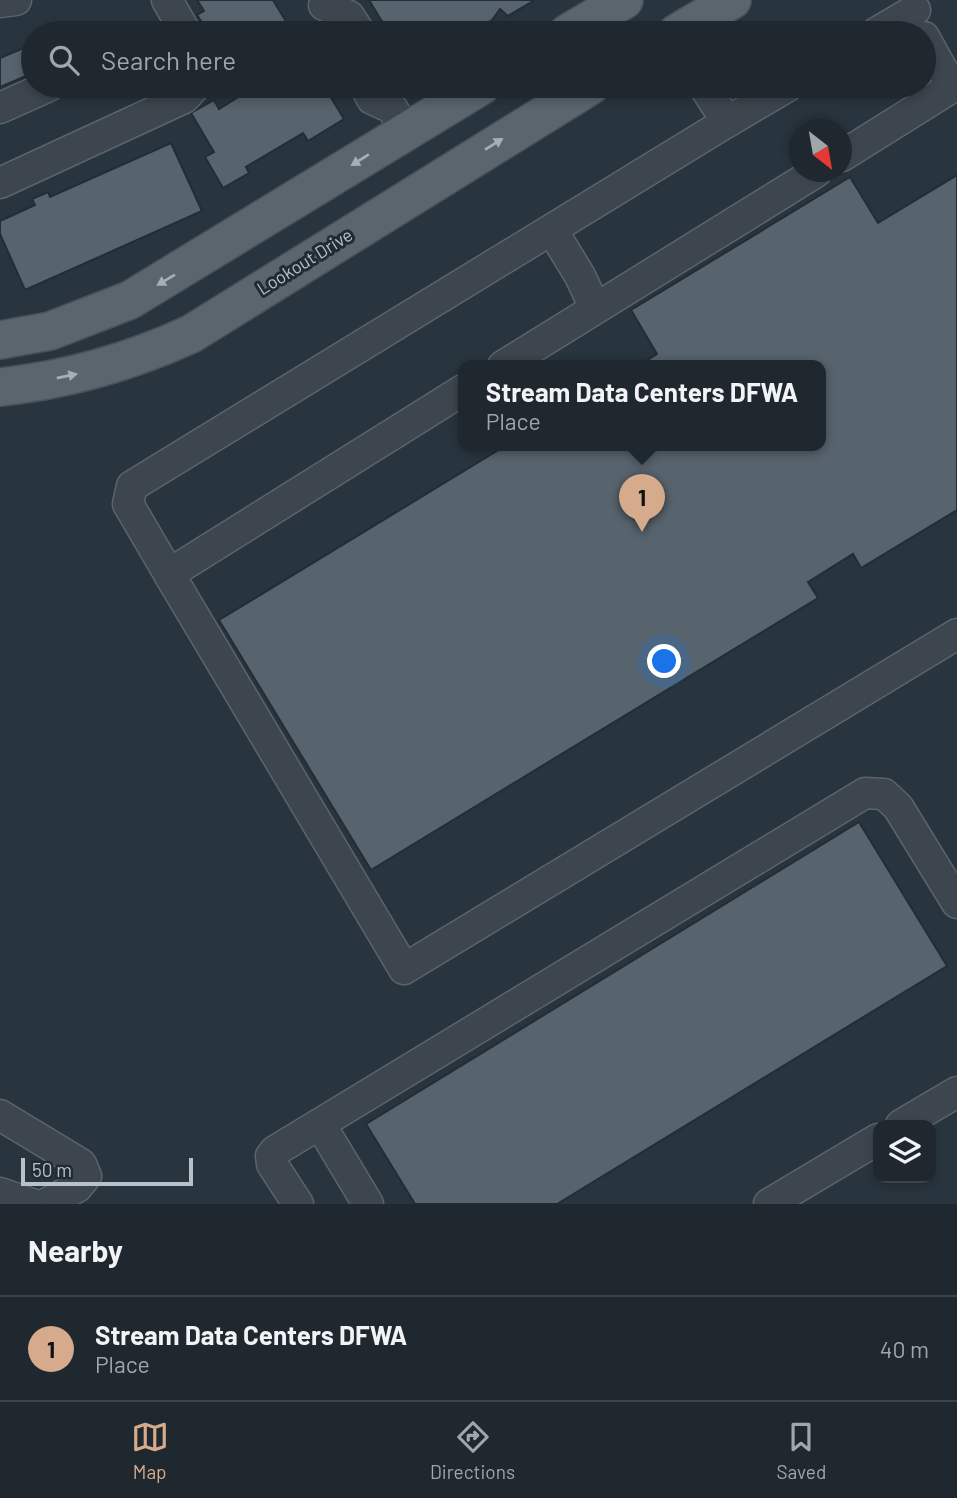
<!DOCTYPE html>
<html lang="en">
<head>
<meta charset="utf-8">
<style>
  body { margin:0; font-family:Barlow,sans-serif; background:#273036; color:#f1f3f6 }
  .controls { position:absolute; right:21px; bottom:21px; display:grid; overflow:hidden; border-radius:14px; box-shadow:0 4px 10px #0003 }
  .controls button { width:63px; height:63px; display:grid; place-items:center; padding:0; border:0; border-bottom:2px solid #3c444a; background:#1f282e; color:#f1f3f6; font:35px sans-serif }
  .compass { position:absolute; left:789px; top:119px; width:63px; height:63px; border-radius:50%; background:#1f282e; box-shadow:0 4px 10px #0003; rotate:149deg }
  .scale { position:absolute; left:21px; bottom:18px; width:172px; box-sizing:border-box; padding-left:7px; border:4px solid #b9c1c8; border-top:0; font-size:19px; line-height:24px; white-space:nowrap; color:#b9c1c8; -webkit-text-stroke:5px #212b33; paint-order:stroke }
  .you { position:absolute; left:665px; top:662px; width:24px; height:24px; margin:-18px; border:5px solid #fff; border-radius:50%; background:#1a73e8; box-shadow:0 0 0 10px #1a73e833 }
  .badge { display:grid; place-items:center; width:46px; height:46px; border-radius:50%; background:#d6ab8b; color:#111; font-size:23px; font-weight:700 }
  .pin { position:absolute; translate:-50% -58px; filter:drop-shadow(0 2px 4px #0008) }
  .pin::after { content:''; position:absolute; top:37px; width:24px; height:21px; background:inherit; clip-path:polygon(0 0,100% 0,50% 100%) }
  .popup { position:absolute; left:458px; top:360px; width:368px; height:91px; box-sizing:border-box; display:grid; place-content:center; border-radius:14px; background:#1f282e; filter:drop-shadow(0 2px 5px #0005); font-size:23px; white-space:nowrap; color:#a1a6aa }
  .popup b { font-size:26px; color:#f1f3f6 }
  .popup::after { content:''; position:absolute; left:50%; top:100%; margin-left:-14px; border:14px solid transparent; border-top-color:#1f282e }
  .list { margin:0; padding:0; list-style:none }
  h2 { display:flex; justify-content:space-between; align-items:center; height:91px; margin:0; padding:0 28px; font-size:30px }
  h2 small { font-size:23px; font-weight:400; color:#a1a6aa }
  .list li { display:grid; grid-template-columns:46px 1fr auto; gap:21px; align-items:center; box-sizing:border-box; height:105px; padding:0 28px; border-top:2px solid #3c444a }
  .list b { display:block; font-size:26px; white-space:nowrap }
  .list p { margin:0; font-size:23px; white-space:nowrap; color:#a1a6aa }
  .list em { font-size:23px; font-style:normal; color:#a1a6aa }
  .icon { flex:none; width:38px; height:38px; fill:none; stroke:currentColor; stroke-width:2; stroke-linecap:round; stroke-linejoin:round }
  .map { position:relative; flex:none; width:957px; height:1204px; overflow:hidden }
  .search { position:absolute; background:#1f282e; box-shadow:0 4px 10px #0003; left:21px; right:21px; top:21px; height:77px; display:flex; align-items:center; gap:18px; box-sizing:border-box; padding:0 24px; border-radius:38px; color:#a1a6aa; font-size:26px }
  .sheet { height:196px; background:#1f282e }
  nav { display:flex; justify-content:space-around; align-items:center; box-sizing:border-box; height:98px; border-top:2px solid #3c444a; background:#1f282e; font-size:19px; color:#a1a6aa }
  nav a { display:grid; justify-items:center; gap:4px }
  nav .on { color:#d6ab8b }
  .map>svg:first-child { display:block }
</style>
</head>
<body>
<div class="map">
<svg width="957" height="1204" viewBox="0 0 957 1204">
  <rect width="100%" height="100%" fill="#29353e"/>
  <!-- building -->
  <g fill="#57636d" stroke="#232d35" stroke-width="2">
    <path d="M197,0H273L293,33H209L197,15L204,11Z"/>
    <path d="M369,0H532L533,1L508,16L500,9L492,20L470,33H389Z"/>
    <path d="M33,44V73L0,87V58Z"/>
    <path d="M249,86H324L344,119L308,141L303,133L246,167L249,173L223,188L205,157L214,152L191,113L214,100L219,109L251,89Z"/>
    <path d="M171,143L202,211L25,290L0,234V221L35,205L32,199L48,192L50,197Z"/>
    <path d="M957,175V510L861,568L853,554L808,582L818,598L371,870L219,620L505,446H820V366H638L657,354L631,310L850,177L878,223Z"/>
    <path d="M859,822L947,966L557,1204H415L366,1124Z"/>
  </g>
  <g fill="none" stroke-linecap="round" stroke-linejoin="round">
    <defs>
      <g id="minor">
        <path d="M167,0L186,33"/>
        <path d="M0,2L16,0"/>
        <path d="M324,5L349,16L360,33"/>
        <path d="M876,33L915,10"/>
        <path d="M924,37L952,87"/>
        <path d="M365,86L372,99L392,108L406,132"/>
        <path d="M0,108L49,86"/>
        <path d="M727,122L788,86"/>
        <path d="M842,156L957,84"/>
        <path d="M0,183L184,98L195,86"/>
        <path d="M552,230L580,276L595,308"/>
        <path d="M503,366L816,172"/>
        <path d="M463,390L169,574L404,969L957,634"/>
        <path d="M169,574L128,504L132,486L727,122L704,86"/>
        <path d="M0,1115L81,1164L86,1176L77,1187L46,1204"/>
        <path d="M320,1124L368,1204"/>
        <path d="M901,1125L957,1092"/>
        <path d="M0,1193L32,1204"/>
        <path d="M298,1204L272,1164L271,1156L275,1151L865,793L884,794L898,807L957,903"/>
        <path d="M769,1204L878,1139"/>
      </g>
      <g id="major">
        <path d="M568,33L624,0"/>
        <path d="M677,33L732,0"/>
        <path d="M0,340L50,331L130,300L481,86"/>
        <path d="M0,387C67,380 130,362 191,334L590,86"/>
      </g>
    </defs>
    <!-- minor casing -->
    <use href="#minor" stroke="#5a646b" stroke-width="33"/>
    <!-- major casing -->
    <use href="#major" stroke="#49525a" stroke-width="40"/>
    <!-- minor -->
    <use href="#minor" stroke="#3d464e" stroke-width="30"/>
    <!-- major -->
    <use href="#major" stroke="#5b656e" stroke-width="37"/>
  </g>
  <!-- one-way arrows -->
  <defs><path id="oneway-solid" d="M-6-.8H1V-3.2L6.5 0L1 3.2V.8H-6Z" transform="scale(1.75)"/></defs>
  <g fill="#a6afb6">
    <use href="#oneway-solid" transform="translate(494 144) rotate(-32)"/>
    <use href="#oneway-solid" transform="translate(360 160) rotate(148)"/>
    <use href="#oneway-solid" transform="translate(166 280) rotate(149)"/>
    <use href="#oneway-solid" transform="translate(67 376) rotate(-12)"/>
  </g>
  <g text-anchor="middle" stroke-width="6" stroke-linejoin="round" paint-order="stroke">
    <!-- street labels -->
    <g font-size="18" fill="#b9c1c8" stroke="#212b33">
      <text transform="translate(305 262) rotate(-32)" y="6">Lookout Drive</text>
    </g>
  </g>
</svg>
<div class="controls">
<button><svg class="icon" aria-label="layers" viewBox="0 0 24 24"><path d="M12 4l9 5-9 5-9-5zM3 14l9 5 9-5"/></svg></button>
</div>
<svg class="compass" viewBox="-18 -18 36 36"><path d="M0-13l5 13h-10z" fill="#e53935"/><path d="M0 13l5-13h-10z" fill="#a1a6aa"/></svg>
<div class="scale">50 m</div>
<div class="you"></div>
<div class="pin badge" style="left:642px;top:532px">1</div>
<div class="popup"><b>Stream Data Centers DFWA</b>Place</div>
<div class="search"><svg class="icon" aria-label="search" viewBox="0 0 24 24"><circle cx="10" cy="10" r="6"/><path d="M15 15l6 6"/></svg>Search here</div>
</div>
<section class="sheet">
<h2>Nearby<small></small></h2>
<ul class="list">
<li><span class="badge">1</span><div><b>Stream Data Centers DFWA</b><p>Place</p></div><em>40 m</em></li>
</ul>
</section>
<nav>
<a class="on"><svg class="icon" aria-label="map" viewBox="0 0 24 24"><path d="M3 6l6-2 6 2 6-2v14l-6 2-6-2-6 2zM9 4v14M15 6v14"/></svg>Map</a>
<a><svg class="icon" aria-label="directions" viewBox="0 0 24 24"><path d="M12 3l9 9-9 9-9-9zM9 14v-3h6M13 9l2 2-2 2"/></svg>Directions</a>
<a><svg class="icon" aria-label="saved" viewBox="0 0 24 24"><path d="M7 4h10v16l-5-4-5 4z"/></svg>Saved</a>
</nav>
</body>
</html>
